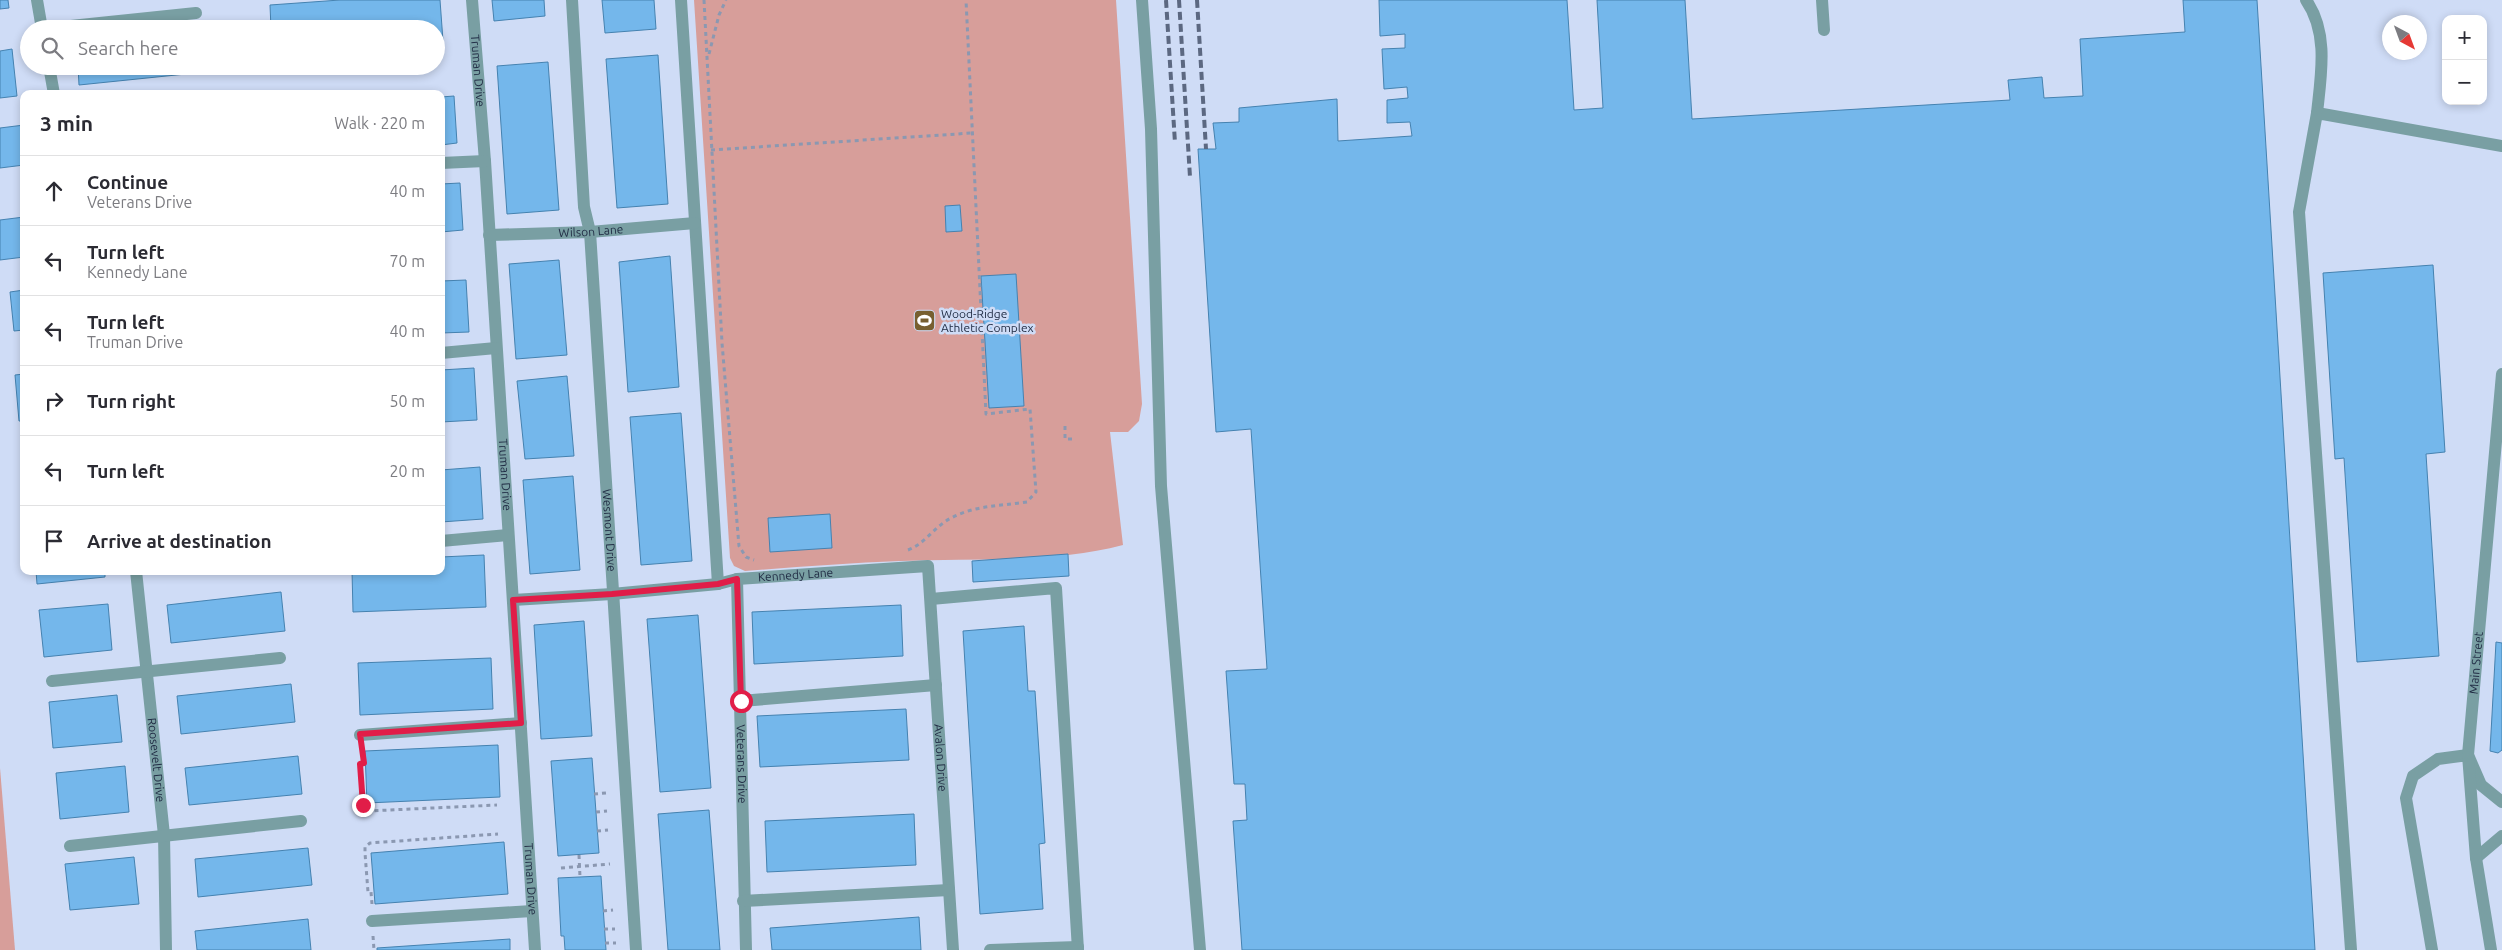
<!DOCTYPE html>
<html lang="en">
<head>
<meta charset="utf-8">
<style>
  body { margin:0; font-family:Ubuntu,sans-serif; background:#f2f2f3; color:#2b2b33 }
  .controls { position:absolute; right:15px; top:15px; display:grid; overflow:hidden; border-radius:10px; box-shadow:0 2px 8px #0003 }
  .controls button { width:45px; height:45px; display:grid; place-items:center; padding:0; border:0; border-bottom:1px solid #e1e1e2; background:#fff; color:#2b2b33; font:25px sans-serif }
  .compass { position:absolute; left:2382px; top:15px; width:45px; height:45px; border-radius:50%; background:#fff; box-shadow:0 2px 8px #0003; rotate:139deg }
  .stop { position:absolute; width:15px; height:15px; margin:-11px; border:4px solid #e11d48; border-radius:50%; background:#fff }
  .stop.end { background:#e11d48; border-color:#fff; box-shadow:0 1px 5px #0008 }
  .list { margin:0; padding:0; list-style:none }
  h2 { display:flex; justify-content:space-between; align-items:center; height:65px; margin:0; padding:0 20px; font-size:21px }
  h2 small { font-size:16px; font-weight:400; color:#7c7c81 }
  .list li { display:grid; grid-template-columns:32px 1fr auto; gap:15px; align-items:center; box-sizing:border-box; height:70px; padding:0 20px; border-top:1px solid #e1e1e2 }
  .list b { display:block; font-size:19px; white-space:nowrap }
  .list p { margin:0; font-size:16px; white-space:nowrap; color:#7c7c81 }
  .list em { font-size:16px; font-style:normal; color:#7c7c81 }
  .icon { flex:none; width:28px; height:28px; fill:none; stroke:currentColor; stroke-width:2; stroke-linecap:round; stroke-linejoin:round }
  .map { position:relative; flex:none; width:2502px; height:950px; overflow:hidden }
  .search { position:absolute; background:#fff; box-shadow:0 2px 8px #0003; left:20px; top:20px; width:425px; height:55px; display:flex; align-items:center; gap:12px; box-sizing:border-box; padding:0 18px; border-radius:28px; color:#7c7c81; font-size:19px }
  .panel { position:absolute; background:#fff; box-shadow:0 2px 8px #0003; left:20px; top:90px; width:425px; height:485px; border-radius:10px }
  .map>svg:first-child { display:block }
</style>
</head>
<body>
<div class="map">
<svg width="2502" height="950" viewBox="0 0 2502 950">
  <rect width="100%" height="100%" fill="#cfdcf6"/>
  <!-- green -->
  <g fill="#d79e9a">
    <path d="M694,0H1116L1142,404L1139,421L1128,432H1110L1123,545C1051,564 974,558 900,561C849,563 797,567 745,571L734,566L730,558Z"/>
    <path d="M0,768L15,950H0Z"/>
  </g>
  <!-- building -->
  <g fill="#74b7eb" stroke="#4582b0">
    <path d="M0,0H8L9,8L0,9Z"/>
    <path d="M340,0H440L443,41L436,42V29H271L270,5Z"/>
    <path d="M492,0H544L545,16L494,21Z"/>
    <path d="M602,0H654L656,29L605,33Z"/>
    <path d="M1379,0H1567L1574,110L1603,108L1597,0H1685L1692,119L2010,100L2008,80L2042,77L2044,98L2083,96L2080,39L2185,32L2183,0H2257L2315,950H1242L1233,821L1247,820L1245,784H1234L1226,671L1267,669L1251,429L1216,432L1198,149H1216L1213,123L1239,122V108L1337,99L1338,141L1412,136L1410,122L1387,123V100L1408,98L1407,87L1384,89L1382,49L1405,48V34L1380,36Z"/>
    <path d="M12,49L17,96L0,98V51Z"/>
    <path d="M658,55L668,204L617,208L606,59Z"/>
    <path d="M548,62L559,210L507,214L497,66Z"/>
    <path d="M78,66H214L215,71L79,85Z"/>
    <path d="M454,96L457,143L441,145V97Z"/>
    <path d="M24,125V165L0,168V128Z"/>
    <path d="M460,183L463,230L441,232V184Z"/>
    <path d="M960,205L962,231L946,232L945,206Z"/>
    <path d="M24,217V257L0,260V220Z"/>
    <path d="M670,256L679,387L628,392L619,262Z"/>
    <path d="M559,260L567,355L516,359L509,264Z"/>
    <path d="M2433,265L2445,452L2426,454L2439,656L2357,662L2344,458L2335,459L2323,273Z"/>
    <path d="M1016,274L1024,406L989,408L981,276Z"/>
    <path d="M466,280L469,332L441,333V281Z"/>
    <path d="M24,290V330L14,331L10,292Z"/>
    <path d="M474,368L477,420L441,422V370Z"/>
    <path d="M24,374V421H19L15,375Z"/>
    <path d="M567,376L574,456L525,459L517,381Z"/>
    <path d="M681,413L692,561L641,565L630,417Z"/>
    <path d="M480,467L483,519L441,522V470Z"/>
    <path d="M573,476L580,570L530,574L523,480Z"/>
    <path d="M830,514L832,548L770,552L768,518Z"/>
    <path d="M1068,554L1069,576L973,582L972,561Z"/>
    <path d="M484,555L486,607L353,612L352,571H441V557Z"/>
    <path d="M36,571H105V577L37,584Z"/>
    <path d="M281,592L285,631L171,643L167,605Z"/>
    <path d="M108,604L112,650L44,657L39,610Z"/>
    <path d="M901,605L903,656L754,664L752,612Z"/>
    <path d="M698,615L711,788L660,792L647,619Z"/>
    <path d="M584,621L592,736L541,739L534,625Z"/>
    <path d="M1024,626L1028,691H1035L1045,843L1039,844L1043,909L980,914L963,631Z"/>
    <path d="M2496,642L2502,643V750L2498,753L2490,751Z"/>
    <path d="M491,658L493,709L360,715L358,663Z"/>
    <path d="M291,684L295,722L181,734L177,696Z"/>
    <path d="M117,695L122,742L53,748L49,702Z"/>
    <path d="M906,709L909,760L760,767L757,716Z"/>
    <path d="M498,745L500,797L367,803L365,751Z"/>
    <path d="M298,756L302,794L189,805L185,768Z"/>
    <path d="M592,758L599,853L558,856L551,761Z"/>
    <path d="M125,766L129,812L60,819L56,773Z"/>
    <path d="M709,810L720,950H668L658,814Z"/>
    <path d="M914,814L916,865L767,872L765,821Z"/>
    <path d="M504,842L508,894L375,904L371,853Z"/>
    <path d="M308,848L312,885L198,897L195,859Z"/>
    <path d="M134,857L139,904L70,910L65,864Z"/>
    <path d="M601,876L606,950H565L564,936H561L558,878Z"/>
    <path d="M919,917L921,950H772L770,928Z"/>
    <path d="M308,919L311,950H197L195,931Z"/>
    <path d="M510,939V950H377V948Z"/>
  </g>
  <g fill="none" stroke-linecap="round" stroke-linejoin="round">
    <!-- path -->
    <g stroke="#8b98b1" stroke-width="3" stroke-dasharray="4 4" stroke-linecap="butt">
      <path d="M704,0L722,343L739,546L746,557L754,560"/>
      <path d="M709,54L719,15L726,0"/>
      <path d="M711,150L972,133"/>
      <path d="M1065,426V439H1074"/>
      <path d="M908,550C925,544 935,526 951,518C976,505 1001,506 1027,502L1036,492L1030,409L986,414L966,0"/>
      <path d="M362,750L364,763L360,764L362,801L369,811L497,805"/>
      <path d="M594,794L606,793"/>
      <path d="M596,812L607,811"/>
      <path d="M597,831L608,830"/>
      <path d="M579,855L580,877"/>
      <path d="M561,868L610,864"/>
      <path d="M372,904L371,892H368L365,853V847L370,843L498,834"/>
      <path d="M603,911L613,910"/>
      <path d="M604,929H615"/>
      <path d="M373,936L374,950"/>
      <path d="M605,943H616"/>
    </g>
    <!-- minor -->
    <g stroke="#799fa3" stroke-width="12">
      <path d="M37,0L42,29"/>
      <path id="s1" d="M472,0L485,161L535,950"/>
      <path id="s2" d="M572,0L584,207L590,232L636,950"/>
      <path d="M681,0L718,584"/>
      <path d="M1142,0L1151,129L1161,486L1200,950"/>
      <path d="M1822,0L1824,30"/>
      <path d="M2306,0C2329,33 2321,75 2317,113"/>
      <path d="M42,29L196,13"/>
      <path d="M49,66L54,94"/>
      <path d="M441,163L485,161"/>
      <path id="s3" d="M489,235L590,232L695,223"/>
      <path d="M441,353L496,348"/>
      <path d="M441,541L508,535"/>
      <path id="s4" d="M136,571L164,835L166,950"/>
      <path id="s5" d="M737,579L746,950"/>
      <path d="M931,599L1056,588L1078,950"/>
      <path id="s6" d="M513,600L612,594L718,584L737,579L928,566L953,950"/>
      <path d="M52,681L280,658"/>
      <path d="M741,701L936,685"/>
      <path d="M360,735L521,723"/>
      <path d="M70,846L301,821"/>
      <path d="M2476,858L2502,836"/>
      <path d="M743,901L949,890"/>
      <path d="M372,921L532,911"/>
      <path d="M990,950L1078,947"/>
      <path d="M2351,950L2299,212L2317,113L2502,146"/>
      <path d="M2432,950L2406,798L2413,776L2438,759L2468,755L2481,785L2502,802"/>
      <path id="s7" d="M2491,950L2476,858L2468,755L2502,374"/>
    </g>
    <!-- rail -->
    <g stroke="#5c6881" stroke-width="4" stroke-dasharray="8 4" stroke-linecap="butt">
      <path d="M1166,0L1175,143"/>
      <path d="M1179,0L1190,177"/>
      <path d="M1197,0L1206,149"/>
    </g>
  </g>
  <g fill="none" stroke-linecap="round" stroke-linejoin="round">
    <!-- route -->
    <path stroke="#e11d48" stroke-width="6" d="M363,805L360,764L364,763L360,734L521,723L513,600L612,594L718,584L737,579L741,701"/>
  </g>
  <!-- icons -->
  <defs>
    <symbol id="stadium-square" viewBox="-11 -11 22 22"><rect x="-9" y="-9" width="18" height="18" rx="4" fill="#775f30" stroke="#cfdcf6"/><path d="M0-5a6.5 5 0 1 0 0 10a6.5 5 0 1 0 0-10ZM-3.5-1.8h7v3.6h-7Z" fill="#fff"/></symbol>
  </defs>
  <g fill-rule="evenodd">
    <use href="#stadium-square" x="912" y="308" width="25" height="25"/>
  </g>
  <g text-anchor="middle" stroke-width="5" stroke-linejoin="round" paint-order="stroke">
    <!-- street labels -->
    <g font-size="12" fill="#222e46" stroke="#cfdcf6">
      <text dy="4" stroke="none"><textPath href="#s1" startOffset="71">Truman Drive</textPath></text>
      <text dy="4" stroke="none"><textPath href="#s3" startOffset="102">Wilson Lane</textPath></text>
      <text dy="4" stroke="none"><textPath href="#s1" startOffset="476">Truman Drive</textPath></text>
      <text dy="4" stroke="none"><textPath href="#s2" startOffset="532">Wesmont Drive</textPath></text>
      <text dy="4" stroke="none"><textPath href="#s6" startOffset="284">Kennedy Lane</textPath></text>
      <text dy="4" stroke="none"><textPath href="#s7" startOffset="289">Main Street</textPath></text>
      <text dy="4" stroke="none"><textPath href="#s6" startOffset="609">Avalon Drive</textPath></text>
      <text dy="4" stroke="none"><textPath href="#s4" startOffset="190">Roosevelt Drive</textPath></text>
      <text dy="4" stroke="none"><textPath href="#s5" startOffset="185">Veterans Drive</textPath></text>
      <text dy="4" stroke="none"><textPath href="#s1" startOffset="881">Truman Drive</textPath></text>
    </g>
    <!-- poi labels -->
    <g font-size="12" fill="#222e46" stroke="#cfdcf6" text-anchor="start">
      <text x="941" y="318">Wood-Ridge<tspan x="941" dy="14">Athletic Complex</tspan></text>
    </g>
  </g>
</svg>
<div class="controls">
<button>+</button>
<button>−</button>
</div>
<svg class="compass" viewBox="-18 -18 36 36"><path d="M0-13l5 13h-10z" fill="#e53935"/><path d="M0 13l5-13h-10z" fill="#7c7c81"/></svg>
<div class="stop" style="left:741px;top:701px"></div>
<div class="stop end" style="left:363px;top:805px"></div>
<div class="search"><svg class="icon" aria-label="search" viewBox="0 0 24 24"><circle cx="10" cy="10" r="6"/><path d="M15 15l6 6"/></svg>Search here</div>
<section class="panel">
<h2>3 min<small>Walk · 220 m</small></h2>
<ul class="list">
<li><svg class="icon" aria-label="ahead" viewBox="0 0 24 24"><path d="M12 20V5M6 11l6-6 6 6"/></svg><div><b>Continue</b><p>Veterans Drive</p></div><em>40 m</em></li>
<li><svg class="icon" aria-label="left" viewBox="0 0 24 24"><path d="M17 20v-9H6M10 6l-5 5 5 5"/></svg><div><b>Turn left</b><p>Kennedy Lane</p></div><em>70 m</em></li>
<li><svg class="icon" aria-label="left" viewBox="0 0 24 24"><path d="M17 20v-9H6M10 6l-5 5 5 5"/></svg><div><b>Turn left</b><p>Truman Drive</p></div><em>40 m</em></li>
<li><svg class="icon" aria-label="right" viewBox="0 0 24 24"><path d="M7 20v-9h11M14 6l5 5-5 5"/></svg><div><b>Turn right</b></div><em>50 m</em></li>
<li><svg class="icon" aria-label="left" viewBox="0 0 24 24"><path d="M17 20v-9H6M10 6l-5 5 5 5"/></svg><div><b>Turn left</b></div><em>20 m</em></li>
<li><svg class="icon" aria-label="arrive" viewBox="0 0 24 24"><path d="M6 21V4h12l-3 4 3 4H6"/></svg><div><b>Arrive at destination</b></div></li>
</ul>
</section>
</div>
</body>
</html>
